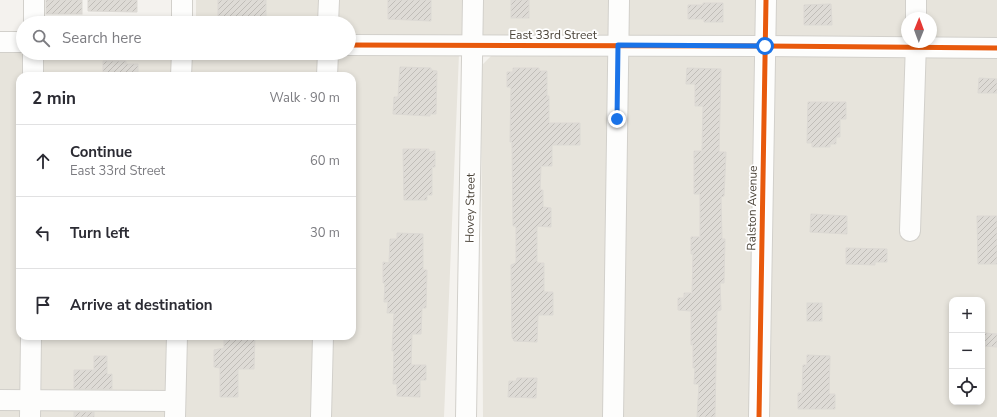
<!DOCTYPE html>
<html lang="en">
<head>
<meta charset="utf-8">
<style>
  body { margin:0; font-family:"Nunito Sans",sans-serif; background:#f7f7f7; color:#2b2b33 }
  .controls { position:absolute; right:12px; bottom:12px; display:grid; overflow:hidden; border-radius:8px; box-shadow:0 2px 6px #0003 }
  .controls button { width:36px; height:36px; display:grid; place-items:center; padding:0; border:0; border-bottom:1px solid #e1e1e2; background:#fff; color:#2b2b33; font:20px sans-serif }
  .compass { position:absolute; left:901px; top:12px; width:36px; height:36px; border-radius:50%; background:#fff; box-shadow:0 2px 6px #0003; rotate:1deg }
  .stop { position:absolute; width:12px; height:12px; margin:-9px; border:3px solid #1a73e8; border-radius:50%; background:#fff }
  .stop.end { background:#1a73e8; border-color:#fff; box-shadow:0 1px 4px #0008 }
  .list { margin:0; padding:0; list-style:none }
  h2 { display:flex; justify-content:space-between; align-items:center; height:52px; margin:0; padding:0 16px; font-size:17px }
  h2 small { font-size:13px; font-weight:400; color:#7c7c81 }
  .list li { display:grid; grid-template-columns:26px 1fr auto; gap:12px; align-items:center; box-sizing:border-box; height:72px; padding:0 16px; border-top:1px solid #e1e1e2 }
  .list b { display:block; font-size:15px; white-space:nowrap }
  .list p { margin:0; font-size:13px; white-space:nowrap; color:#7c7c81 }
  .list em { font-size:13px; font-style:normal; color:#7c7c81 }
  .icon { flex:none; width:22px; height:22px; fill:none; stroke:currentColor; stroke-width:2; stroke-linecap:round; stroke-linejoin:round }
  .map { position:relative; flex:none; width:997px; height:417px; overflow:hidden }
  .search { position:absolute; background:#fff; box-shadow:0 2px 6px #0003; left:16px; top:16px; width:340px; height:44px; display:flex; align-items:center; gap:10px; box-sizing:border-box; padding:0 14px; border-radius:22px; color:#7c7c81; font-size:15px }
  .panel { position:absolute; background:#fff; box-shadow:0 2px 6px #0003; left:16px; top:72px; width:340px; height:268px; border-radius:12px }
  .map>svg:first-child { display:block }
</style>
</head>
<body>
<div class="map">
<svg width="997" height="417" viewBox="0 0 997 417">
  <defs>
    <pattern id="building-hatch" width="6" height="6" patternUnits="userSpaceOnUse"><rect width="6" height="6" fill="#dedbd6"/><path d="M-1 1l2-2M0 6l6-6M5 7l2-2" fill="none" stroke="#c0bdb8"/></pattern>
  </defs>
  <rect width="100%" height="100%" fill="#f4f2ee"/>
  <!-- residential -->
  <g fill="#e7e4dc" fill-rule="evenodd">
    <path d="M196,0H997V41L931,40V18H907V40L349,35V23H196Z"/>
    <path d="M0,52L459,54L444,417H0ZM20,76H352V336H20Z"/>
    <path d="M495,52L997,58V417H483L481,66ZM952,300H982V402H952Z"/>
  </g>
  <!-- building -->
  <g fill="url(#building-hatch)" stroke="#dcd9d4">
    <rect x="46" y="0" width="36" height="14"/>
    <path d="M88,0H137V12L88,11Z"/>
    <path d="M218,0H266V18H223V16H218Z"/>
    <path d="M388,0H431V21L388,19Z"/>
    <rect x="511" y="0" width="18" height="18"/>
    <path d="M703,3H723V22H704V19H688V5H703Z"/>
    <path d="M831,4L832,25H804V5Z"/>
    <path d="M103,61H126V64H138V76H103Z"/>
    <path d="M400,67L431,68V70L437,71L436,114H430V116L393,114L394,97H398Z"/>
    <path d="M513,68H539V71H547V96H549V123H580V145H552V166H541L540,190H543V207L551,208V227L537,226V263H544V292H553V315H538L537,342L514,341L512,337L511,265L516,263V226H513L512,142H510L511,87H507V72H513Z"/>
    <path d="M687,68L721,69L719,152H726L724,196L721,197L722,239H725L724,283H720L721,310L717,311L715,417H697L699,384H694L695,368H693V345H691V311L678,310V298H684V293H692L693,254H691V237H700V194H694V151H702L703,106H695V84H686Z"/>
    <path d="M979,78L997,79V93H978Z"/>
    <path d="M808,102H846V119H840V137H836V144H830V147H812V143H807Z"/>
    <path d="M403,149H429V152L435,151V167H432V195H427V200H404Z"/>
    <path d="M811,214L847,216V234L810,232Z"/>
    <path d="M977,216H997V264H978Z"/>
    <path d="M397,233L423,234V270H427L426,308H422L421,334H412L411,365H426V380H420V397L397,396V384H393L394,351H392L394,313H387L388,302H384L385,283H383V262L389,263L390,239H397Z"/>
    <path d="M846,248L887,249V262H875V265L846,264Z"/>
    <rect x="807" y="303" width="15" height="18"/>
    <path d="M984,333L997,334V347L983,346Z"/>
    <path d="M224,336H255L254,369H238V397H220V368L214,367V350L224,348Z"/>
    <path d="M807,355L830,356L829,394H835V409H798V393H802L803,365H807Z"/>
    <path d="M94,356H107V375L112,374V389H74V370H94Z"/>
    <path d="M517,378H537L536,398L508,397L509,381H516Z"/>
    <rect x="74" y="412" width="20" height="5"/>
  </g>
  <g fill="none" stroke-linecap="round" stroke-linejoin="round">
    <defs>
      <g id="minor">
        <path d="M916,18V0"/>
        <path d="M34,23V0"/>
        <path d="M182,23V0"/>
        <path d="M328,23L329,0"/>
        <path d="M0,42H23"/>
        <path d="M349,45L765,46L997,48"/>
        <path d="M33,76V53"/>
        <path d="M181,76L182,53"/>
        <path d="M327,76L328,53"/>
        <path d="M910,231L916,42"/>
        <path d="M0,400L175,401"/>
        <path d="M30,417L31,336"/>
        <path d="M175,417L177,336"/>
        <path d="M321,417L323,336"/>
        <path d="M466,417L473,0"/>
        <path d="M613,417L619,0"/>
        <path d="M759,417L766,0"/>
      </g>
    </defs>
    <!-- minor casing -->
    <use href="#minor" stroke="#d2d0cb" stroke-width="22"/>
    <!-- minor -->
    <use href="#minor" stroke="#fdfdfc" stroke-width="20"/>
    <defs>
      <g id="cycleway">
        <path d="M349,45L765,46L997,48"/>
        <path d="M759,417L766,0"/>
      </g>
    </defs>
    <!-- cycleway casing -->
    <use href="#cycleway" stroke="#fff" stroke-width="8"/>
    <!-- cycleway -->
    <use href="#cycleway" stroke="#e8590c" stroke-width="5"/>
  </g>
  <g fill="none" stroke-linecap="round" stroke-linejoin="round">
    <!-- route -->
    <path stroke="#1a73e8" stroke-width="5" d="M617,119L618,45L765,46"/>
  </g>
  <g text-anchor="middle" stroke-width="3.5" stroke-linejoin="round" paint-order="stroke">
    <!-- street labels -->
    <g font-size="12" fill="#4b4439" stroke="#fff">
      <text x="553" y="39">East 33rd Street</text>
      <text transform="translate(470 208) rotate(-89)" y="4">Hovey Street</text>
      <text transform="translate(752 208) rotate(-89)" y="4">Ralston Avenue</text>
    </g>
  </g>
</svg>
<div class="controls">
<button>+</button>
<button>−</button>
<button><svg class="icon" aria-label="locate" viewBox="0 0 24 24"><circle cx="12" cy="12" r="6"/><path d="M12 2v4M12 18v4M2 12h4M18 12h4"/></svg></button>
</div>
<svg class="compass" viewBox="-18 -18 36 36"><path d="M0-13l5 13h-10z" fill="#e53935"/><path d="M0 13l5-13h-10z" fill="#7c7c81"/></svg>
<div class="stop" style="left:765px;top:46px"></div>
<div class="stop end" style="left:617px;top:119px"></div>
<div class="search"><svg class="icon" aria-label="search" viewBox="0 0 24 24"><circle cx="10" cy="10" r="6"/><path d="M15 15l6 6"/></svg>Search here</div>
<section class="panel">
<h2>2 min<small>Walk · 90 m</small></h2>
<ul class="list">
<li><svg class="icon" aria-label="ahead" viewBox="0 0 24 24"><path d="M12 20V5M6 11l6-6 6 6"/></svg><div><b>Continue</b><p>East 33rd Street</p></div><em>60 m</em></li>
<li><svg class="icon" aria-label="left" viewBox="0 0 24 24"><path d="M17 20v-9H6M10 6l-5 5 5 5"/></svg><div><b>Turn left</b></div><em>30 m</em></li>
<li><svg class="icon" aria-label="arrive" viewBox="0 0 24 24"><path d="M6 21V4h12l-3 4 3 4H6"/></svg><div><b>Arrive at destination</b></div></li>
</ul>
</section>
</div>
</body>
</html>
